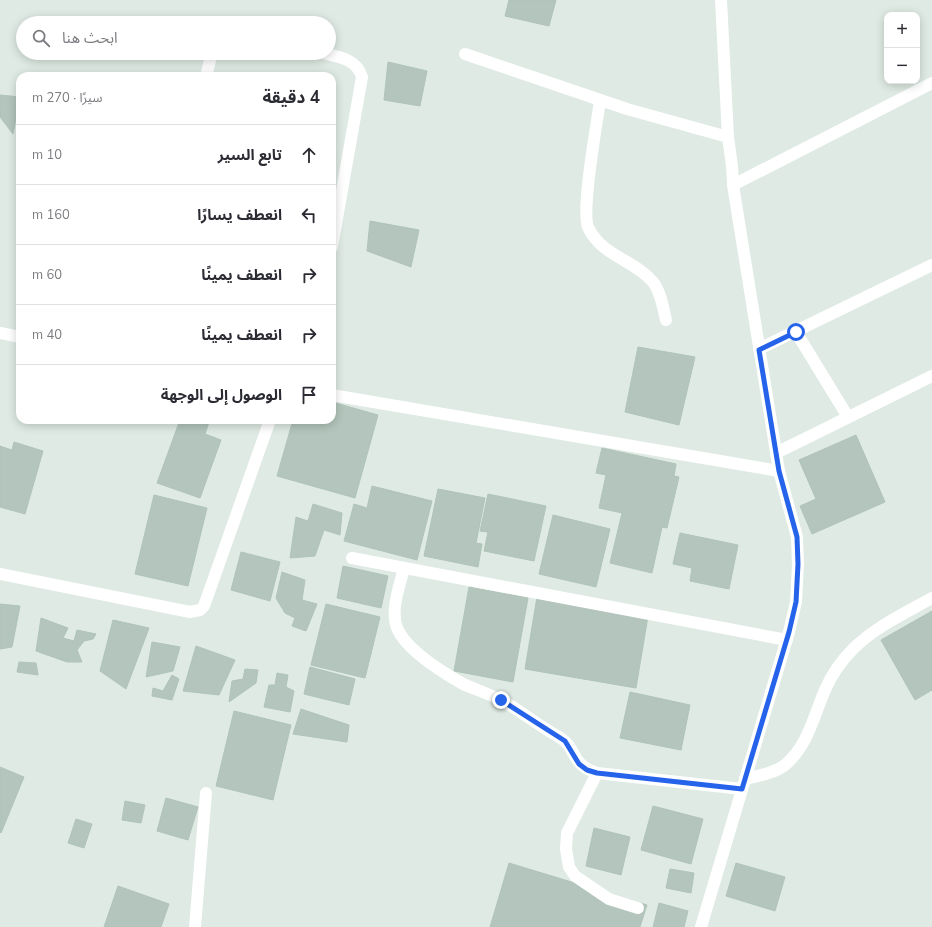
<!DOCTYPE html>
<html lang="ar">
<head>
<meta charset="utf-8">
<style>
  body { margin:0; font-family:"Nunito Sans","Noto Sans Arabic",sans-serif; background:#f2f2f3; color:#2b2b33; direction:rtl }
  .controls { position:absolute; right:12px; top:12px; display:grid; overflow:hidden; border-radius:8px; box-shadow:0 2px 10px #0003 }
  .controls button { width:36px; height:36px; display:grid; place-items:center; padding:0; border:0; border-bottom:1px solid #e1e1e2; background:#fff; color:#2b2b33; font:20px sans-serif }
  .stop { position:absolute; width:12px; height:12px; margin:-9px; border:3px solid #2563eb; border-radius:50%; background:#fff }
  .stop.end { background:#2563eb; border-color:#fff; box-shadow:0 1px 4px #0008 }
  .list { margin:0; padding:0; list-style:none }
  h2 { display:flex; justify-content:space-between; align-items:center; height:52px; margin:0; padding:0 16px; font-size:17px }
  h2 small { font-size:13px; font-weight:400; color:#7c7c81 }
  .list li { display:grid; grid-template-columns:26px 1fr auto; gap:12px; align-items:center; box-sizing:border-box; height:60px; padding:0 16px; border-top:1px solid #e1e1e2 }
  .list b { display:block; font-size:15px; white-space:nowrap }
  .list em { font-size:13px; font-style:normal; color:#7c7c81 }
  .icon { flex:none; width:22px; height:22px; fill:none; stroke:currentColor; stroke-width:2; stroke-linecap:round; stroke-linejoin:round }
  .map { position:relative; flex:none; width:932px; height:927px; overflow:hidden; direction:ltr }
  .search { position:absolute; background:#fff; box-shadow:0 2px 10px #0003; left:16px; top:16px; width:320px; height:44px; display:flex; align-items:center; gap:10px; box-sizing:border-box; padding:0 14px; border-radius:22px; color:#7c7c81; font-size:15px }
  .panel { position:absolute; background:#fff; box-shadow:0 2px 10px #0003; left:16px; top:72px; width:320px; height:352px; border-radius:12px; direction:rtl }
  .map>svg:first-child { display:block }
</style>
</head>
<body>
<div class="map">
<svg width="932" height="927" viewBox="0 0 932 927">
  <rect width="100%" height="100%" fill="#deeae3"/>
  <!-- building -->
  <g fill="#b3c5bc" stroke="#b0c4ba">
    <path d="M509,0H556L549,26L505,16Z"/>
    <path d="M388,62L427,71L420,106L384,100Z"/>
    <path d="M0,95L20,97L13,134L0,117Z"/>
    <path d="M370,221L419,230L411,267L367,251Z"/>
    <path d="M638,347L695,357L679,425L625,412Z"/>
    <path d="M332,402L378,415L355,498L277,476L293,420H332Z"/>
    <path d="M180,420L209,422L205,434L221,440L200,498L157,483Z"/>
    <path d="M856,435L885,502L812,534L800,506L816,499L799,460Z"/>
    <path d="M14,442L43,451L25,514L0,507V446L12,450Z"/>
    <path d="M602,448L676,464L674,476L679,477L667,528L662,527L652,573L610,563L622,513L599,508L606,475L596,473Z"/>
    <path d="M372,486L432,501L417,560L344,541L354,504L367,508Z"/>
    <path d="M438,489L485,498L476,543L482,544L478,567L424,556Z"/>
    <path d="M488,494L546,506L534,561L484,551L488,532L480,531Z"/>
    <path d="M154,495L207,508L188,586L135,574Z"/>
    <path d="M313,504L342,513L340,535L324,530L315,556L290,558L296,517L308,521Z"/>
    <path d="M553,515L610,529L596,587L539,574Z"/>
    <path d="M680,533L738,545L729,589L690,581L692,568L673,564Z"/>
    <path d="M241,552L280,562L270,601L231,590Z"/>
    <path d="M343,566L388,576L381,608L337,598Z"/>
    <path d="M282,572L305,580L302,600L317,604L306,631L292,626L295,618L285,613L276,598Z"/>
    <path d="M469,587L528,598L513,682L454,671Z"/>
    <path d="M537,597L648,616L636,688L525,669Z"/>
    <path d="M0,604L20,606L12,647L0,649Z"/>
    <path d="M326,604L380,617L365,678L311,665Z"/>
    <path d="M932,611V690L915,700L881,640Z"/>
    <path d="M41,618L68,628L63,638L74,641L77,630L96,634L93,639L84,641L77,650L82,662H67L36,651Z"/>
    <path d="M113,620L149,628L126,689L100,671Z"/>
    <path d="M152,642L180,647L173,671L146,677Z"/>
    <path d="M196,646L235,660L219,695L183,691Z"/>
    <path d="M19,662L36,663L38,675L17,672Z"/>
    <path d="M310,667L355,679L349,705L304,694Z"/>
    <path d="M245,669L258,670L256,683L229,702L232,681L243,679Z"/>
    <path d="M277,673L288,675L286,687L294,691L290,712L264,707L269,685H275Z"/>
    <path d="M172,675L179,679L172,700L152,696L153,688L163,691Z"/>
    <path d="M630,692L690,705L681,750L620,738Z"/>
    <path d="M301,709L349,725L347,742L293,734Z"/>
    <path d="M234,711L291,725L273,800L216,786Z"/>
    <path d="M0,767L24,777L1,833L0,832Z"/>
    <path d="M166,798L198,807L188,840L157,831Z"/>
    <path d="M125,801L145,805L141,823L122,820Z"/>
    <path d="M653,806L703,819L691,864L641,850Z"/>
    <path d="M76,819L92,824L84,848L68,843Z"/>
    <path d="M594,828L630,837L621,875L586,866Z"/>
    <path d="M509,863L647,905L640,927H490Z"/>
    <path d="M736,863L785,877L775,911L726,896Z"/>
    <path d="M670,869L694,873L691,893L666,888Z"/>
    <path d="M118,886L169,904L161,927H104Z"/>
    <path d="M659,903L688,911L684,927H653Z"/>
  </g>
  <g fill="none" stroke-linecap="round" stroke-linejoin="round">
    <!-- minor -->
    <g stroke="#fff" stroke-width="12">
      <path d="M323,53C339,57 357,59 362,77L332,247"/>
      <path d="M465,54L627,109L728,137"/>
      <path d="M206,76L212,53"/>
      <path d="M600,100C597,124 581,209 588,227C601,256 635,260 653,282C661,292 663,308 666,320"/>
      <path d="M733,185L932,83"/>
      <path d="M796,332L848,417"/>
      <path d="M0,333L20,337"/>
      <path d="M759,349L932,265"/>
      <path d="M332,395L779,471"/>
      <path d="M776,453L932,376"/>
      <path d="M352,558L787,640"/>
      <path d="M404,568C400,585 390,610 397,628C406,650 442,672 463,684C476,690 490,694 503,701C522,712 539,726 559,737C578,748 569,764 597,773L742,789"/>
      <path d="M0,574L190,612L200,610L204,606L270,420"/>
      <path d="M597,773L567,833L566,849L569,867L575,876L609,899L638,908"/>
      <path d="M745,779C758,776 775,773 785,765C808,746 814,715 825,690C831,676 842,660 853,649C875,627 905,613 932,598"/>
      <path d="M195,927L206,793"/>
      <path d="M701,927L789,632L796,602L798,565L797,537L779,471L733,185L732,166L728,137L721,0"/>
    </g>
  </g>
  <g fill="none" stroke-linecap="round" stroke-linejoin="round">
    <!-- route -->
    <path stroke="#2563eb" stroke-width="5" d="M501,700L565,741L579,764L587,770L597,773L742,789L789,632L796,602L798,564L797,537L779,471L759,350L796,332"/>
  </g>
</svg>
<div class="controls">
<button>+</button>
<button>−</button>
</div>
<div class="stop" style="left:796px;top:332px"></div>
<div class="stop end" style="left:501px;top:700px"></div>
<div class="search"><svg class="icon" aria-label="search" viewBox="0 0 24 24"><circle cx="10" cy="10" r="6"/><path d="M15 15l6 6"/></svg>ابحث هنا</div>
<section class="panel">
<h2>4 دقيقة<small>سيرًا · 270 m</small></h2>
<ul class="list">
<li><svg class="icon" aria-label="ahead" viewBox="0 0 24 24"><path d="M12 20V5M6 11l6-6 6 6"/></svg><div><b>تابع السير</b></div><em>10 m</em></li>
<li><svg class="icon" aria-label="left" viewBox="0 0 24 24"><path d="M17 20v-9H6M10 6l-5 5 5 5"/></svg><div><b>انعطف يسارًا</b></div><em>160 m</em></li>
<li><svg class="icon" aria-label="right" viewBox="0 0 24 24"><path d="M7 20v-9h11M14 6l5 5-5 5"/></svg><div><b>انعطف يمينًا</b></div><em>60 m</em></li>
<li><svg class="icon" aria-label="right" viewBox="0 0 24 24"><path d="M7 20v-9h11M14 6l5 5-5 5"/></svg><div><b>انعطف يمينًا</b></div><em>40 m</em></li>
<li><svg class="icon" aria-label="arrive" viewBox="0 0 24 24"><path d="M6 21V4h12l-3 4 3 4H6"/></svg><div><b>الوصول إلى الوجهة</b></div></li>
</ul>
</section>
</div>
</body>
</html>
